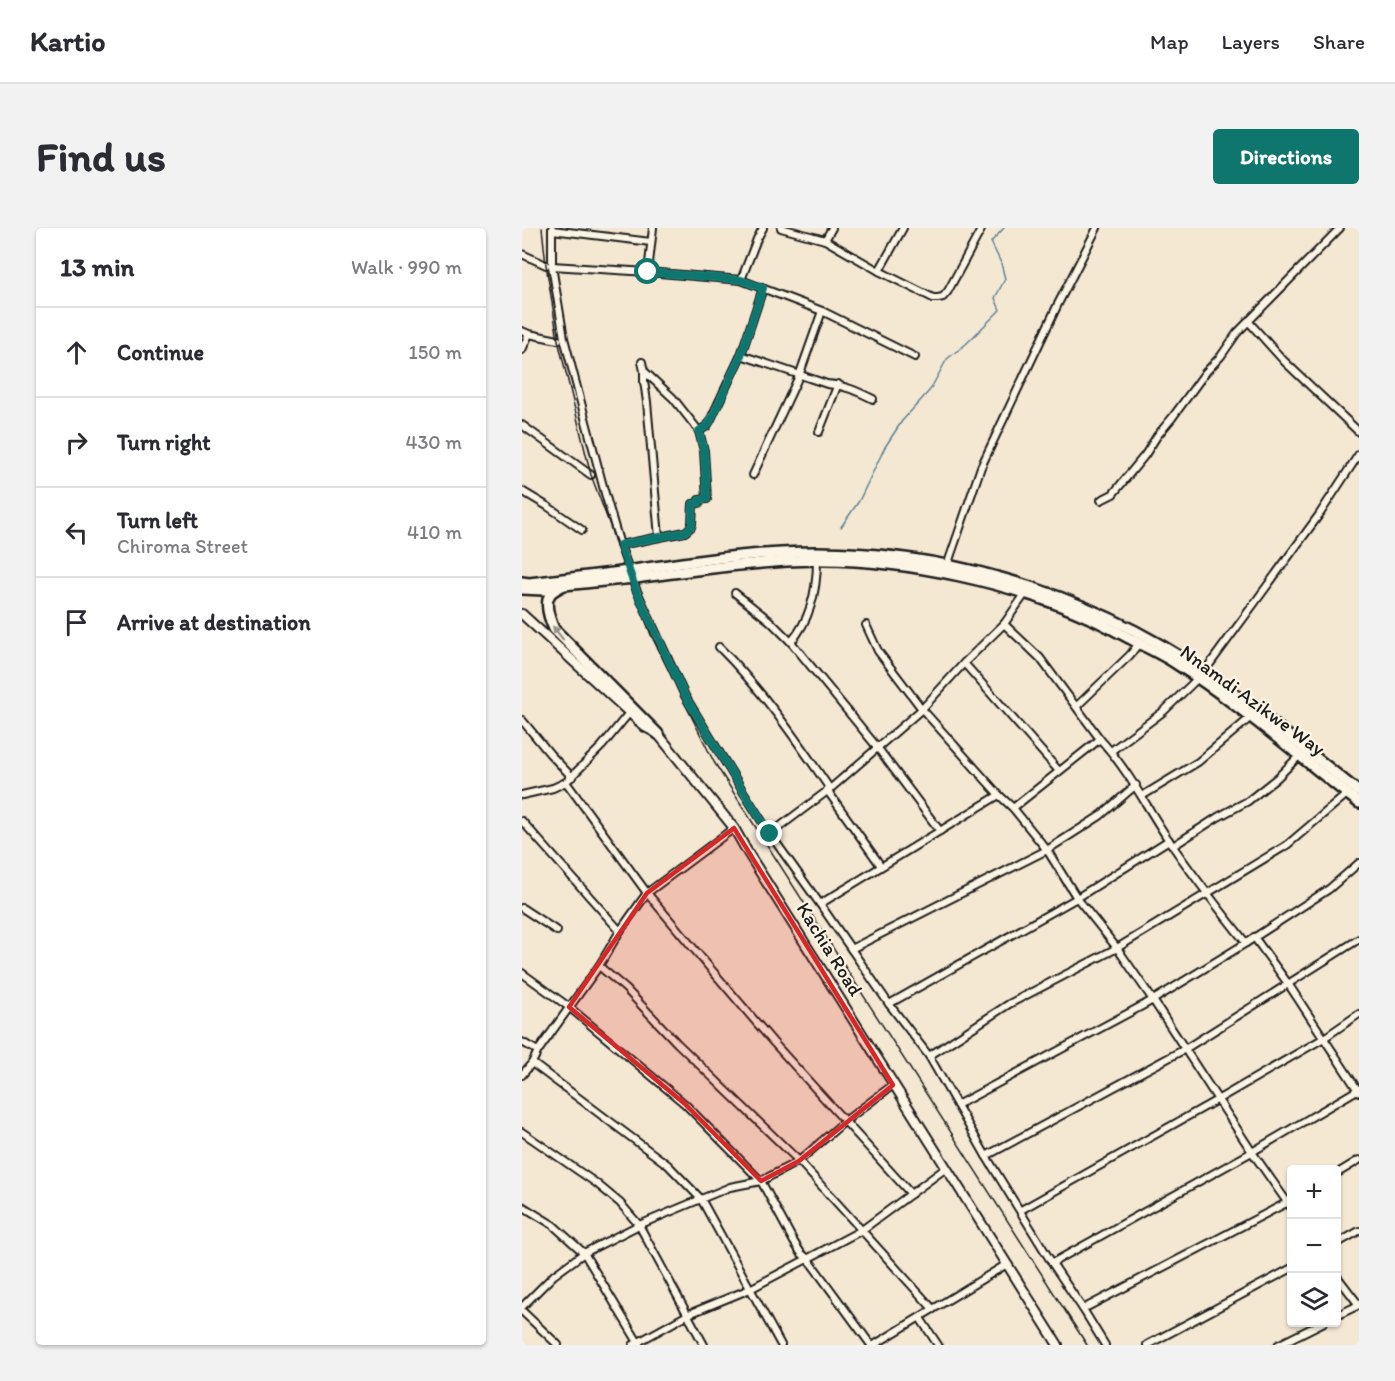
<!DOCTYPE html>
<html lang="en">
<head>
<meta charset="utf-8">
<style>
  body { margin:0; font-family:Itim,sans-serif; background:#f2f2f3; color:#2b2b33 }
  .controls { position:absolute; right:18px; bottom:18px; display:grid; overflow:hidden; border-radius:6px; box-shadow:0 2px 4px #0004 }
  .controls button { width:54px; height:54px; display:grid; place-items:center; padding:0; border:0; border-bottom:2px solid #e1e1e2; background:#fff; color:#2b2b33; font:30px sans-serif }
  .stop { position:absolute; width:18px; height:18px; margin:-14px; border:4px solid #0f766e; border-radius:50%; background:#fff }
  .stop.end { background:#0f766e; border-color:#fff; box-shadow:0 2px 6px #0008 }
  .list { margin:0; padding:0; list-style:none }
  h2 { display:flex; justify-content:space-between; align-items:center; height:78px; margin:0; padding:0 24px; font-size:26px }
  h2 small { font-size:20px; font-weight:400; color:#7c7c81 }
  .list li { display:grid; grid-template-columns:39px 1fr auto; gap:18px; align-items:center; box-sizing:border-box; height:90px; padding:0 24px; border-top:2px solid #e1e1e2 }
  .list b { display:block; font-size:22px; white-space:nowrap }
  .list p { margin:0; font-size:20px; white-space:nowrap; color:#7c7c81 }
  .list em { font-size:20px; font-style:normal; color:#7c7c81 }
  .icon { flex:none; width:33px; height:33px; fill:none; stroke:currentColor; stroke-width:2; stroke-linecap:round; stroke-linejoin:round }
  .map { position:relative; flex:none; width:837px; height:1117px; overflow:hidden; border-radius:6px }
  header { display:flex; align-items:center; gap:36px; box-sizing:border-box; height:84px; padding:0 30px; background:#fff; border-bottom:2px solid #e1e1e2 }
  header strong { font-size:28px }
  nav { display:flex; gap:33px; margin-inline-start:auto; font-size:21px }
  .intro { display:flex; align-items:center; justify-content:space-between; box-sizing:border-box; height:144px; padding:0 36px }
  h1 { margin:0; font-size:42px }
  .button { padding:15px 27px; border-radius:6px; background:#0f766e; color:#fff; font-size:21px; font-weight:700 }
  main { display:flex; gap:36px; padding:0 36px }
  aside { flex:1; background:#fff; border-radius:6px; box-shadow:0 2px 4px #0004 }
  .map>svg:first-child { display:block }
</style>
</head>
<body>
<header>
<strong>Kartio</strong>
<nav><a>Map</a><a>Layers</a><a>Share</a></nav>
</header>
<div class="intro"><h1>Find us</h1><a class="button">Directions</a></div>
<main>
<aside>
<h2>13 min<small>Walk · 990 m</small></h2>
<ul class="list">
<li><svg class="icon" aria-label="ahead" viewBox="0 0 24 24"><path d="M12 20V5M6 11l6-6 6 6"/></svg><div><b>Continue</b></div><em>150 m</em></li>
<li><svg class="icon" aria-label="right" viewBox="0 0 24 24"><path d="M7 20v-9h11M14 6l5 5-5 5"/></svg><div><b>Turn right</b></div><em>430 m</em></li>
<li><svg class="icon" aria-label="left" viewBox="0 0 24 24"><path d="M17 20v-9H6M10 6l-5 5 5 5"/></svg><div><b>Turn left</b><p>Chiroma Street</p></div><em>410 m</em></li>
<li><svg class="icon" aria-label="arrive" viewBox="0 0 24 24"><path d="M6 21V4h12l-3 4 3 4H6"/></svg><div><b>Arrive at destination</b></div></li>
</ul>
</aside>
<div class="map">
<svg width="837" height="1117" viewBox="0 0 837 1117">
  <rect width="100%" height="100%" fill="#f5e8d3"/>
  <filter id="ink" filterUnits="userSpaceOnUse"><feTurbulence type="fractalNoise" baseFrequency=".0167" numOctaves="2"/><feDisplacementMap in="SourceGraphic" scale="12" xChannelSelector="R" yChannelSelector="G"/><feConvolveMatrix kernelMatrix="1 2 1 2 8 2 1 2 1" color-interpolation-filters="sRGB"/></filter>
  <g filter="url(#ink)">
    <g fill="none" stroke-linecap="round" stroke-linejoin="round">
      <!-- stream -->
      <path stroke="#5b8095" stroke-width="1.5" d="M319,299L337,273L363,219L380,193L408,162L425,131L444,116L478,82L473,70L483,51L479,35L469,14L482,0"/>
      <defs>
        <g id="minor">
          <path d="M30,0V38L42,110L82,262L98,317L114,361L163,468L219,560L248,606L298,676L367,776L407,828L464,928L530,1035L561,1081L583,1117"/>
          <path d="M259,0L303,12L357,43L411,70H416L421,69L426,63L460,0"/>
          <path d="M30,2L129,14"/>
          <path d="M303,12L310,0"/>
          <path d="M0,26L24,37"/>
          <path d="M30,38L126,44L219,52L300,83L393,129"/>
          <path d="M357,43L381,0"/>
          <path d="M126,44L131,0"/>
          <path d="M219,52L235,11L241,0"/>
          <path d="M726,93L762,133L837,204"/>
          <path d="M0,103L7,106L36,112"/>
          <path d="M0,122L7,106"/>
          <path d="M219,127L305,156C322,157 335,163 351,171"/>
          <path d="M120,134L122,143L151,170L177,203"/>
          <path d="M122,143V153L125,174L137,309"/>
          <path d="M0,197L69,247"/>
          <path d="M297,204L316,156"/>
          <path d="M231,247L277,148L300,83"/>
          <path d="M0,263L25,278L60,302"/>
          <path d="M579,272L591,266L623,227L635,208L650,190L683,145L699,128L715,105L818,0"/>
          <path d="M98,317L163,304L169,299L170,296L171,276L177,275V272L185,271L182,223L177,203L185,198L188,193L219,127L241,60"/>
          <path d="M425,338L459,239L536,76L575,0"/>
          <path d="M213,365L248,393L269,414L355,519L418,603"/>
          <path d="M482,396L518,430L578,511C606,542 623,576 646,611C670,647 697,681 724,715"/>
          <path d="M344,397L356,423L400,481L477,567L491,580L525,622L555,670L595,720L631,772L730,924L770,981"/>
          <path d="M269,414C289,391 295,362 295,332"/>
          <path d="M197,419C240,462 274,511 308,561"/>
          <path d="M442,435L537,543"/>
          <path d="M682,444L797,287L837,226"/>
          <path d="M555,478L608,427L617,415"/>
          <path d="M0,492L28,526L50,549"/>
          <path d="M589,523L642,483L676,450"/>
          <path d="M44,554L125,665L188,740L251,814L389,966"/>
          <path d="M305,562L359,638"/>
          <path d="M0,567L31,560L44,554L80,518L107,485"/>
          <path d="M620,568L676,534L729,489"/>
          <path d="M491,580L578,511"/>
          <path d="M0,593L98,703"/>
          <path d="M248,606L308,561L400,481L442,435L482,396L503,366"/>
          <path d="M651,618L696,589L726,573L755,550L778,527"/>
          <path d="M298,676L477,567"/>
          <path d="M0,680L35,703"/>
          <path d="M732,709L767,757L837,864"/>
          <path d="M329,721L525,622L578,588L614,557"/>
          <path d="M77,738L104,761L155,815L277,933L411,1081"/>
          <path d="M0,745L47,779L163,876L239,953L272,1014L279,1025L286,1031L349,1117"/>
          <path d="M367,776L555,670L647,612"/>
          <path d="M0,814L16,823"/>
          <path d="M407,828L487,776L595,720L765,617L825,566"/>
          <path d="M10,835L146,937L179,971L259,1117"/>
          <path d="M0,847L10,835L16,823L77,738L98,703L125,665L212,600"/>
          <path d="M435,877L631,772L724,715L807,661L837,635"/>
          <path d="M0,904L74,955L98,975L117,997L182,1117"/>
          <path d="M464,928L663,821L837,711"/>
          <path d="M814,946L837,932"/>
          <path d="M0,978L31,997L62,1025L117,1116"/>
          <path d="M499,982L695,872L802,810L837,786"/>
          <path d="M814,1016L837,1003"/>
          <path d="M530,1035L730,924L837,861"/>
          <path d="M814,1047L837,1077"/>
          <path d="M0,1079L32,1047L62,1025L117,997L179,971L208,959L239,953L277,933L323,893L371,857"/>
          <path d="M561,1081L770,972"/>
          <path d="M0,1083L36,1117"/>
          <path d="M814,1088L837,1077"/>
          <path d="M398,1090L416,1117"/>
          <path d="M111,1117L167,1086L228,1061L340,1002L424,940"/>
          <path d="M352,1117L485,1036"/>
          <path d="M625,1117L770,1040"/>
          <path d="M756,1117L802,1094"/>
        </g>
        <path id="major" d="M0,386L123,499L136,506L212,600L226,625L536,1117"/>
        <g id="highway">
          <path d="M111,342C160,335 209,327 259,325C407,317 561,361 683,445C736,481 786,524 837,564"/>
          <path d="M114,350C174,342 234,333 295,332C383,331 493,355 572,392C585,398 597,405 609,411C623,419 639,426 653,435C718,476 776,528 837,575"/>
          <path d="M0,354L7,355L24,353L99,344"/>
          <path d="M42,357C38,359 32,362 29,365C21,375 28,392 32,401L136,506"/>
          <path d="M0,361L21,362L42,357L102,351"/>
        </g>
      </defs>
      <!-- minor casing -->
      <use href="#minor" stroke="#1c1c1c" stroke-width="10"/>
      <!-- major casing -->
      <use href="#major" stroke="#1c1c1c" stroke-width="12"/>
      <!-- highway casing -->
      <use href="#highway" stroke="#1c1c1c" stroke-width="14"/>
      <!-- minor -->
      <use href="#minor" stroke="#fcf5e5" stroke-width="6"/>
      <!-- major -->
      <use href="#major" stroke="#fcf5e5" stroke-width="8"/>
      <!-- highway -->
      <use href="#highway" stroke="#fcf5e5" stroke-width="9"/>
      <!-- rail -->
      <path stroke="#1c1c1c" stroke-width="1.5" d="M20,0L24,37L36,112L69,247L129,407L192,534L565,1117"/>
      <defs>
        <g id="highway-bridge">
          <path d="M99,344L111,342"/>
          <path d="M102,351L114,350"/>
        </g>
      </defs>
      <!-- highway-bridge casing -->
      <use href="#highway-bridge" stroke="#1c1c1c" stroke-width="14" stroke-linecap="butt"/>
      <!-- highway-bridge -->
      <use href="#highway-bridge" stroke="#fcf5e5" stroke-width="9"/>
    </g>
    <!-- one-way arrows -->
    <defs><path id="oneway-solid" d="M-6-.8H1V-3.2L6.5 0L1 3.2V.8H-6Z" transform="scale(1.5)"/></defs>
    <use fill="#97938b" href="#oneway-solid" transform="translate(36 405) rotate(-128)"/>
  </g>
  <g fill="none" stroke-linecap="round" stroke-linejoin="round" filter="url(#ink)">
    <!-- route -->
    <path stroke="#0f766e" stroke-width="8" d="M126,44L219,52L241,60L219,127L188,194L185,198L177,203L182,223L185,271L177,272V275L171,276L170,296L169,299L163,304L98,317L114,362L163,468L219,560L248,606"/>
  </g>
  <!-- marked area -->
  <path fill="#d62828" fill-opacity="0.2" stroke="#d62828" stroke-width="4.5" stroke-linejoin="round" d="M212,600L371,857L277,933L239,953L163,876L47,779L125,665Z"/>
  <g text-anchor="middle" stroke-width="4.5" stroke-linejoin="round" paint-order="stroke">
    <!-- street labels -->
    <g font-size="20" fill="#1c1c1c" stroke="#fcf5e5">
      <text transform="translate(731 472) rotate(36)" y="7">Nnamdi Azikwe Way</text>
      <text transform="translate(308 721) rotate(58)" y="7">Kachia Road</text>
    </g>
  </g>
</svg>
<div class="controls">
<button>+</button>
<button>−</button>
<button><svg class="icon" aria-label="layers" viewBox="0 0 24 24"><path d="M12 4l9 5-9 5-9-5zM3 14l9 5 9-5"/></svg></button>
</div>
<div class="stop" style="left:126px;top:44px"></div>
<div class="stop end" style="left:248px;top:606px"></div>
</div>
</main>
</body>
</html>
